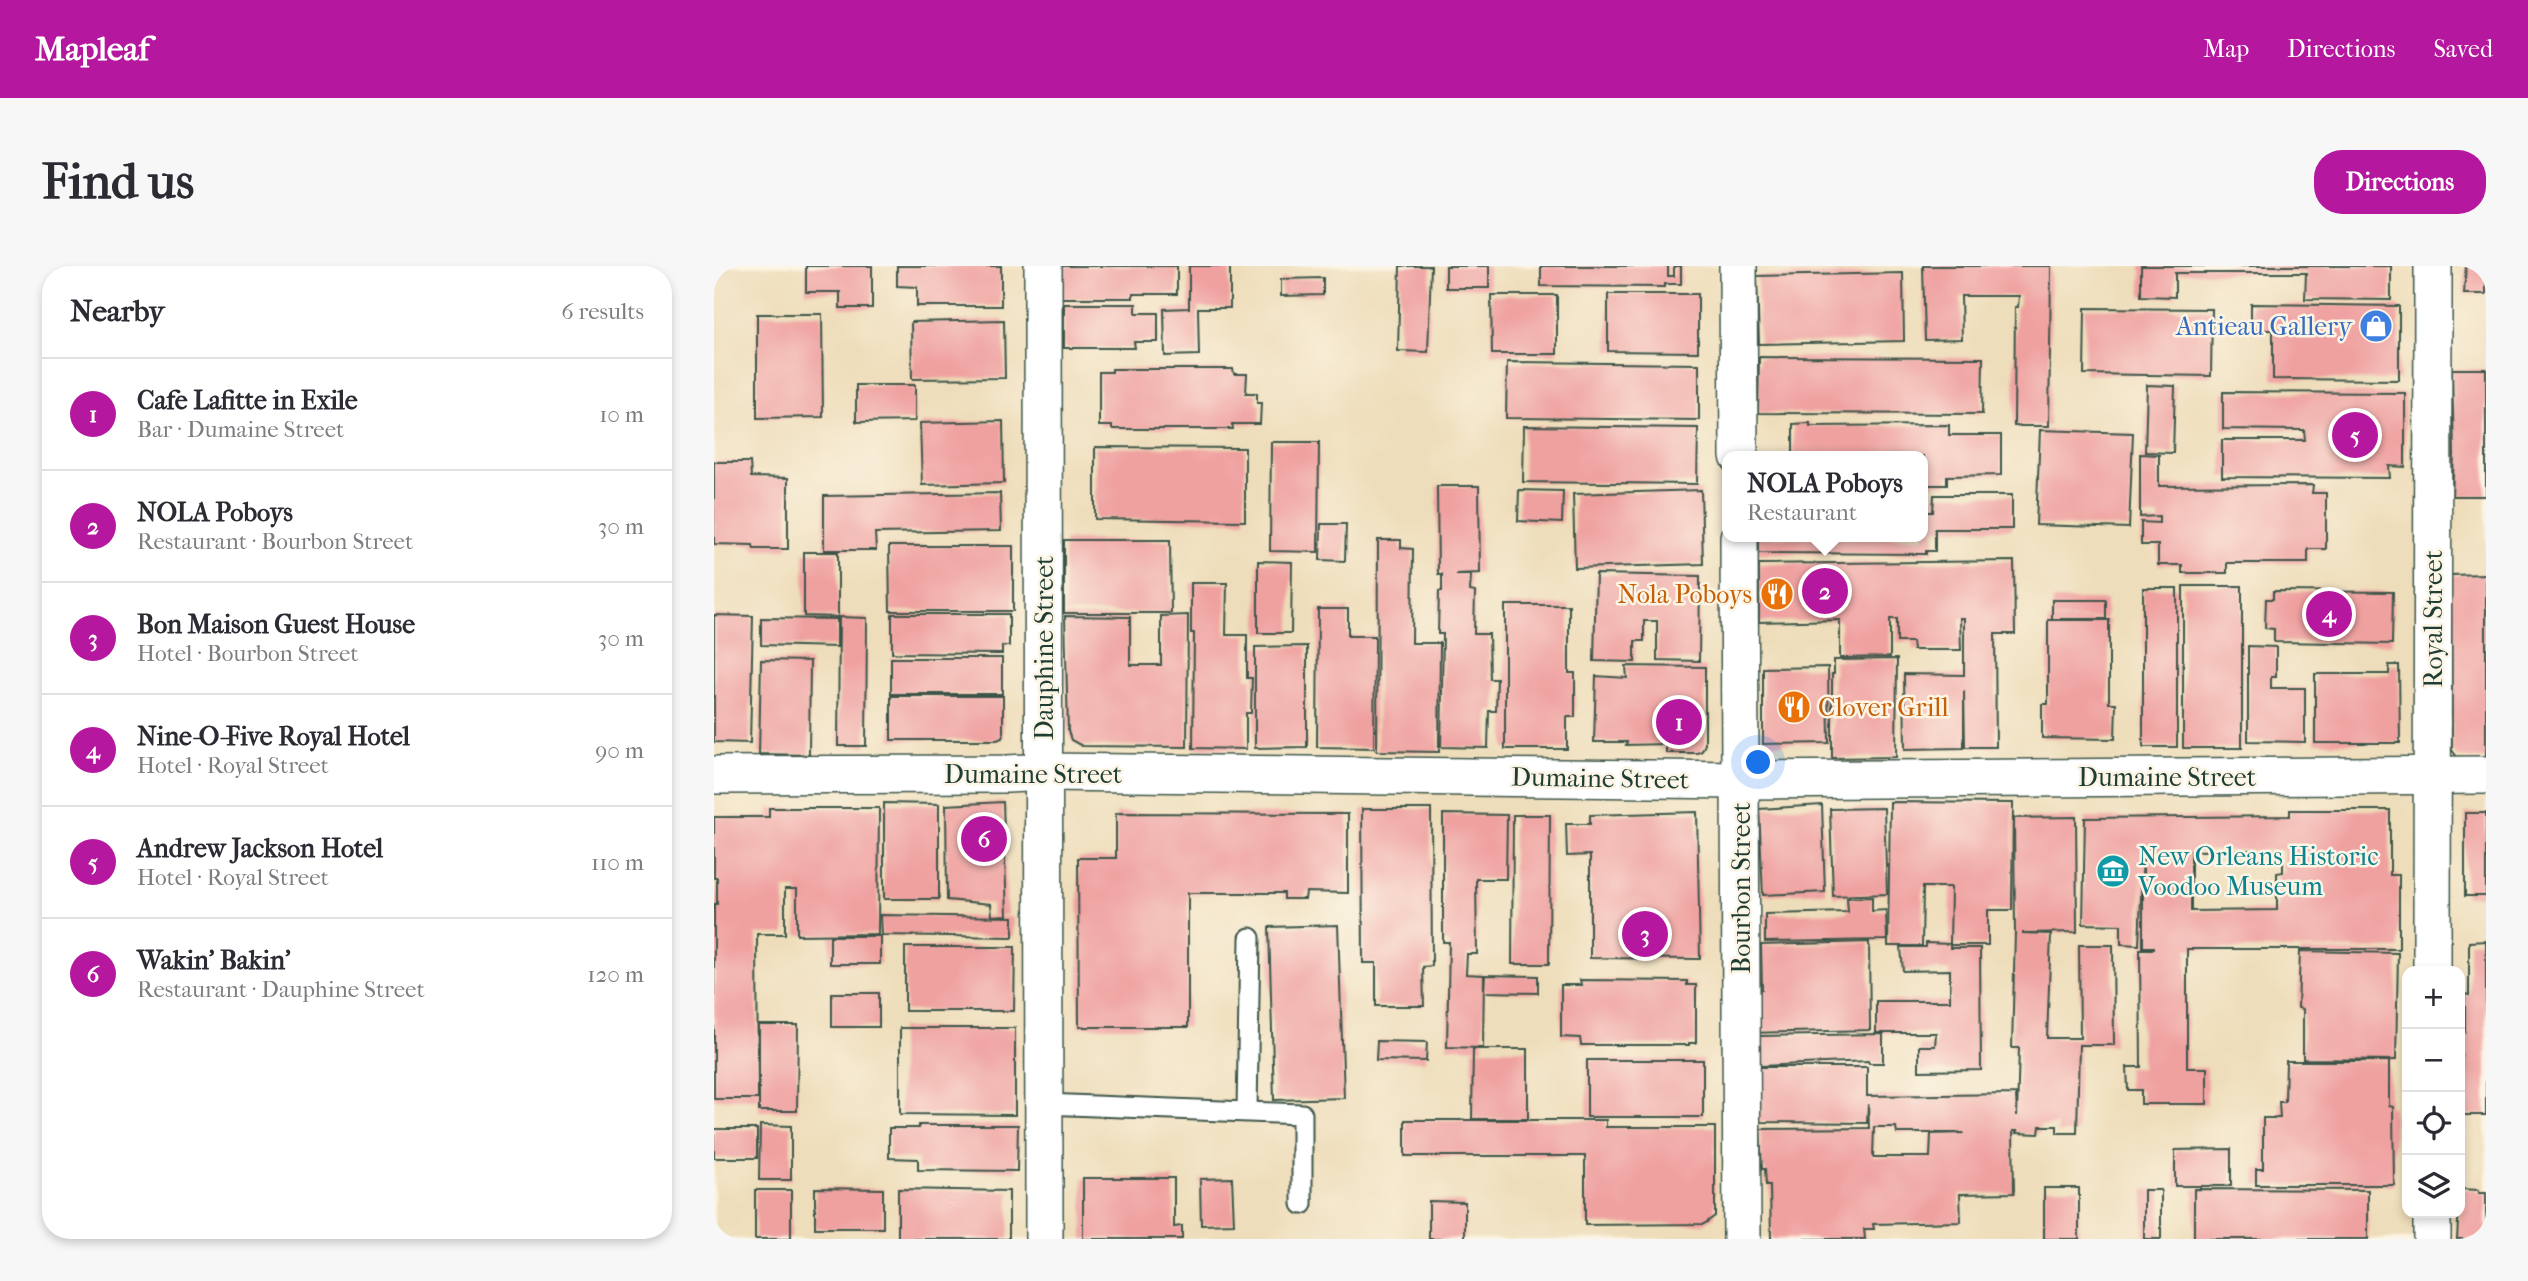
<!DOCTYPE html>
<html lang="en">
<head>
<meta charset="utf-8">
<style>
  body { margin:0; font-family:"IM FELL French Canon",serif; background:#f7f7f7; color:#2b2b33 }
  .controls { position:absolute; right:21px; bottom:21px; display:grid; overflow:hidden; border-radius:14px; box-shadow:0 4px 10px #0003 }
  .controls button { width:63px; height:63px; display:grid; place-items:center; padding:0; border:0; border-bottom:2px solid #e1e1e2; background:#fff; color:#2b2b33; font:35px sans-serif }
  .you { position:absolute; left:1045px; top:497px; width:24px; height:24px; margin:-18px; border:5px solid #fff; border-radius:50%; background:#1a73e8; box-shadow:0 0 0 10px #1a73e833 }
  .badge { display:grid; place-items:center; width:46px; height:46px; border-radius:50%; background:#b5179e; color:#fff; font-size:23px; font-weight:700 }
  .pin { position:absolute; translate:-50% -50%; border:4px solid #fff; box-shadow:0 2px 7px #0006 }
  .popup { position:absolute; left:1008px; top:185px; width:206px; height:91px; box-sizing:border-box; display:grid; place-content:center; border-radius:14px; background:#fff; filter:drop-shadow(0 2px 5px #0005); font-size:23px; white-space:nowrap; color:#7c7c81 }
  .popup b { font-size:26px; color:#2b2b33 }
  .popup::after { content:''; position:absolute; left:50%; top:100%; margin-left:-14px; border:14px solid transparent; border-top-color:#fff }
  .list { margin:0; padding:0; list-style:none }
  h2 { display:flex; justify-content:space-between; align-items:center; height:91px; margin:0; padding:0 28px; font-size:30px }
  h2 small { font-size:23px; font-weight:400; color:#7c7c81 }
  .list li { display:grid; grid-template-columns:46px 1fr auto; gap:21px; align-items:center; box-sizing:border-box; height:112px; padding:0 28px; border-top:2px solid #e1e1e2 }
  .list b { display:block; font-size:26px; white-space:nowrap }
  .list p { margin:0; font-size:23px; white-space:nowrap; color:#7c7c81 }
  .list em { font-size:23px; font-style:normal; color:#7c7c81 }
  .icon { flex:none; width:38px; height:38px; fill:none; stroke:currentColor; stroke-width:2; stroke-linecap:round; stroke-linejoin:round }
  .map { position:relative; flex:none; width:1772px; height:973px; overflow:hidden; border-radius:28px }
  header { display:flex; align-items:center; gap:42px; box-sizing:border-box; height:98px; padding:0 35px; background:#b5179e; color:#fff }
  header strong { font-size:33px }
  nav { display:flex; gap:38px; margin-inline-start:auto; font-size:24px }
  .intro { display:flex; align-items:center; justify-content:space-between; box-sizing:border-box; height:168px; padding:0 42px }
  h1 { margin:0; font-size:49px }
  .button { padding:18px 32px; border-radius:28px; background:#b5179e; color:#fff; font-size:24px; font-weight:700 }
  main { display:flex; gap:42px; padding:0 42px }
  aside { flex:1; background:#fff; border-radius:28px; box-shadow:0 4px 10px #0003 }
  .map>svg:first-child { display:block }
</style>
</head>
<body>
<header>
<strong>Mapleaf</strong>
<nav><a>Map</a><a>Directions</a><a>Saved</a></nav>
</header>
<div class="intro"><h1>Find us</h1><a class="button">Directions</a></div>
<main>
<aside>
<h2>Nearby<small>6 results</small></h2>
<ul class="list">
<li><span class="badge">1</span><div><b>Cafe Lafitte in Exile</b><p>Bar · Dumaine Street</p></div><em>10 m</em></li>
<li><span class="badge">2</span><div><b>NOLA Poboys</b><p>Restaurant · Bourbon Street</p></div><em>30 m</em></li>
<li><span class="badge">3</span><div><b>Bon Maison Guest House</b><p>Hotel · Bourbon Street</p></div><em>30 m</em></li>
<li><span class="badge">4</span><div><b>Nine-O-Five Royal Hotel</b><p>Hotel · Royal Street</p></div><em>90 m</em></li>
<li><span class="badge">5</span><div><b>Andrew Jackson Hotel</b><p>Hotel · Royal Street</p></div><em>110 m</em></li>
<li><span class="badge">6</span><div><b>Wakin' Bakin'</b><p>Restaurant · Dauphine Street</p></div><em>120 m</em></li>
</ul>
</aside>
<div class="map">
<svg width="1772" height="973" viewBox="0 0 1772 973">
  <rect width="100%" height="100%" fill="#fcf5e5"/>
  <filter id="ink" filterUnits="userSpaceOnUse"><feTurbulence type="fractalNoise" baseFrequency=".0143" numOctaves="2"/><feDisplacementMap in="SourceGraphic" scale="14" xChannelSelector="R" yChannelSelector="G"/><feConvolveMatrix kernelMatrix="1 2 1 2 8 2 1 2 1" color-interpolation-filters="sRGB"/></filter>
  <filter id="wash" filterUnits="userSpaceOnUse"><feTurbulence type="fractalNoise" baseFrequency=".00686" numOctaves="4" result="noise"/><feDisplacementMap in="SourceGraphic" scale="28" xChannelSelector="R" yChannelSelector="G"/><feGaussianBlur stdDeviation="1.57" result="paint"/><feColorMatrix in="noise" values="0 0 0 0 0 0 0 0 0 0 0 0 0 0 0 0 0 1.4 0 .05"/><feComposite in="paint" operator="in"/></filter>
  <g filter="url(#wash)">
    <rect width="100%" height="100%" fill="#eeddba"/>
    <g id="blocks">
      <!-- building -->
      <g fill="#efa1a0" fill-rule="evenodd">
        <path d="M92,0H158V42H126V26H92Z"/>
        <path d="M183,0H287V40H203V21L183,20Z"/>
        <path d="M348,0H463V28H419V32H348Z"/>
        <path d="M475,0H516V42H484L485,89L451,90L450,43L475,42Z"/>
        <path d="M686,0H717L714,86L684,85Z"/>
        <rect x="732" y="0" width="43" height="22"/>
        <path d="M827,0H954V10H960V0H967V18H950V21L827,20Z"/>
        <path d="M1209,0H1337L1335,160H1300L1301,41H1304L1305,30H1247L1248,73L1211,74Z"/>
        <path d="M1427,0H1677V34L1591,33L1592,7H1461V31L1427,30Z"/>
        <path d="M1752,0H1772V28H1750Z"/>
        <path d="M1189,7L1190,75L1045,78L1043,10Z"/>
        <path d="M609,12V29L567,30V13Z"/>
        <path d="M894,28H984V86L894,85Z"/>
        <path d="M777,29H843V88H778Z"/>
        <path d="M350,38H422V47H444V76H420L421,82H350Z"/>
        <path d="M1537,38L1685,40V114L1559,113V64H1537Z"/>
        <path d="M1371,42L1498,43L1497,110L1370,108Z"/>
        <path d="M43,48H108L109,151L43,152Z"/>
        <path d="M290,54L291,112L198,113L197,56Z"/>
        <path d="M1045,91L1269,92L1268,148L1044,147Z"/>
        <path d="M793,96L985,98V154L792,152Z"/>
        <path d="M398,103H519L520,108H533L532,127H543V137H547L546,158H518L519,163H398V160H385V106H398Z"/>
        <path d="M1738,103H1772V230H1738L1740,189Z"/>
        <path d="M142,119H201V155L142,156Z"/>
        <path d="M1433,119L1461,120L1459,187L1431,186Z"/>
        <path d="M1509,126L1691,127V201L1675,200L1676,212L1508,211V174H1591L1590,164L1509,163Z"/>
        <path d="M289,155L290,217L208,219L206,157Z"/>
        <path d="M1096,157V160L1235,159V169H1287V209L1233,210V219H1209V190H1079V158Z"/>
        <path d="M810,160L984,162L983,218L809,216Z"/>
        <path d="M1326,164L1419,167L1415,262L1322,259Z"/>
        <path d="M557,176H605L604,286L556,285Z"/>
        <path d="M381,181L531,182V255L381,253Z"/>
        <path d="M1426,188L1445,189V220L1599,219L1598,227H1612V283H1594V297H1513V307H1468V299H1444V279H1427V256L1445,257V250L1426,251Z"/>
        <path d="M0,196H36L37,211L74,212V283H40L39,279L0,278Z"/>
        <path d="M723,220H765L766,307L742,308L757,309L756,325L761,326L760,368H775L776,413H783L782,445H775L774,482L727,481L729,368H724L725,325H728V308H724Z"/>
        <path d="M805,224L849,225L848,257L804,255Z"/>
        <path d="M987,224L989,298L861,302L859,228Z"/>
        <path d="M286,227L287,265L161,267L162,284H110V230Z"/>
        <path d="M1220,229H1298V263H1221V285H1212V288L1042,287V271H1209V246H1219Z"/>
        <path d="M607,258H632L631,295L606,294Z"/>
        <path d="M350,274H456L457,347H350Z"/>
        <path d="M664,274H687V282L699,283L698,377H726L725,486L663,485Z"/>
        <path d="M175,280H299V345H176Z"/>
        <path d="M90,286H124V351L90,350Z"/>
        <path d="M544,295L578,296L577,367H544Z"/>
        <path d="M1300,295L1301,368H1281L1282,481H1251L1250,425V482L1191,483L1190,408L1250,409V352H1246L1247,384H1199L1198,376H1183V353H1176V391L1126,392V354L1045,356V298Z"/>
        <path d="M882,308L986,310L985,395L943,394V355H930V375H921V396L880,395Z"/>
        <path d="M1772,308V494L1743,491L1738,484L1737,309Z"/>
        <path d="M477,317H513L512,369H533V412H538L537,447H532V483L479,482L480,367H477Z"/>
        <rect x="1469" y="320" width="59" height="162"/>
        <rect x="1429" y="322" width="34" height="159"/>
        <path d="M1559,325L1679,326L1678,378L1560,376V363L1551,362L1552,333H1559Z"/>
        <rect x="1338" y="334" width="54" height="19"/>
        <path d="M791,339H855V407H861V451H853V483H791Z"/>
        <path d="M604,343H634V370H661L660,482L603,481Z"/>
        <path d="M178,348H295V380H288V388L178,387Z"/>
        <path d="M0,349L39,350L36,477L0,476Z"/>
        <path d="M474,349L473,481L368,480L357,474L354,465L351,350L416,351V399H447V350Z"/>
        <path d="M125,351L153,352L152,480H124Z"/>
        <path d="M47,352L123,353V381L47,379Z"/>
        <path d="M1334,354H1395V437H1402L1401,473L1328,472V438H1334Z"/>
        <path d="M593,380V481L541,482V381Z"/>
        <path d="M1534,380L1562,381V411H1557V422H1591V476L1534,475Z"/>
        <rect x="177" y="392" width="111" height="36"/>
        <path d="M1183,393L1182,491L1118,492V408H1120V394Z"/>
        <path d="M47,394L96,395L95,489L45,488Z"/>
        <path d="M1675,399H1685L1686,477H1601V408H1675Z"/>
        <path d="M912,400L991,401V478L988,485L983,487H952V478L912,479L913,476H880L882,410L913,412Z"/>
        <path d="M1114,401L1115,477L1049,478V402Z"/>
        <path d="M177,430H289V469L288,472L283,474H177Z"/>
        <path d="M289,536L293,649L278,650L277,638L233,634L232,539Z"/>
        <path d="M1176,536L1299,537L1298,644H1274V679H1236L1237,621H1209L1208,680H1174Z"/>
        <path d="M170,537L225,538V633H170Z"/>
        <path d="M1108,539L1111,626L1049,629L1045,543Z"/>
        <path d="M55,542H165L164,668L83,669V623H71V668H43L44,833H0V638H3V612H0V551H55Z"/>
        <path d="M1170,542L1173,628L1119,630L1116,543Z"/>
        <path d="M648,543H717L718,700L709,701L710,740H662V697H649Z"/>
        <path d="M1576,544H1676V609H1685V683H1473V802H1493V838H1427V824H1414L1413,801H1427L1426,683H1439V681H1429V587L1425,679L1407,678V659L1369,658L1371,552L1576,550ZM1569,584V606L1563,607V644L1477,645V585Z"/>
        <path d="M983,546L986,693L876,692V589L853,590L852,558H876V549Z"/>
        <path d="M402,547L634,548V627L592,626L591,633H570V627H474V761H365L364,592H402Z"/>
        <rect x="1751" y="547" width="21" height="83"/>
        <path d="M729,548L793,549L792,613H762L763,688H753L752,708L770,709L769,782L733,781L735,676H729Z"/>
        <path d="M799,549H836L835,698H798Z"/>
        <path d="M1362,551L1363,666L1308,667L1337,668L1333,772H1366L1365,679H1399L1400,779H1365L1363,867H1343V860H1326L1325,868L1302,867L1303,865H1299L1300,927L1246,928L1247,956L1159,958L1160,963H1150L1151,973H1057L1056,919H1052L1051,903H1048L1046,863L1155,862L1154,838L1153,857L1044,856V801H1153V830L1302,828L1303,850L1305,782H1298L1301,667L1300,552ZM1160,861H1182L1183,867H1250L1217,868L1216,891H1159Z"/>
        <path d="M1158,631V645L1172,644L1173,674L1051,676V648L1134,646L1133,632Z"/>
        <path d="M166,649L299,651V671L167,669Z"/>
        <path d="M624,659L630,832L560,834L555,661Z"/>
        <rect x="116" y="670" width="50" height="28"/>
        <path d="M1772,675V849H1748L1747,766H1751V728L1755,729V676Z"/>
        <path d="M1155,676L1156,764L1036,767L1035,722L1048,723L1047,679Z"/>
        <path d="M1212,677L1236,678V682H1266L1267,804L1205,805V780H1221L1222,767H1162V735H1236V704L1189,705L1187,681H1212Z"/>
        <path d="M191,681H301L300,745H191Z"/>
        <path d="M1586,685L1684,687L1682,794L1589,793V743L1584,742Z"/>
        <path d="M771,709L824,710V727L770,726Z"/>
        <path d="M866,714L973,715V719H982V777H975V779H867L866,772L847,771V719H867Z"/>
        <rect x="118" y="727" width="47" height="34"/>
        <path d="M45,759H84L83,845H45Z"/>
        <path d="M186,762H301V849L186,848Z"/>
        <path d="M1169,768V797H1155L1154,795L1046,800V770Z"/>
        <path d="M663,775L713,776L712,795L662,794Z"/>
        <path d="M759,783H814V853H758Z"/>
        <rect x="873" y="794" width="116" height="57"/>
        <path d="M1572,795H1675V840L1679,841L1680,919H1542V903H1549V852H1566L1565,836H1571Z"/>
        <path d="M691,854H892V861H1001V950L990,958L871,959V890H691Z"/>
        <path d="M46,859L77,860V914H45Z"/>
        <path d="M205,859H304L303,905L204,904V893L175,892V862H205Z"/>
        <rect x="0" y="863" width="43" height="29"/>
        <path d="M1517,883V920H1461V884Z"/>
        <path d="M369,912H460V961L468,960V973H369Z"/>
        <path d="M518,912L520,958L487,959L486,913Z"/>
        <path d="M101,922L169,923V962H101Z"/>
        <rect x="1330" y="922" width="35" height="51"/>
        <path d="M184,923L295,925V973H184Z"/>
        <path d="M1480,923L1654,924V973H1480Z"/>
        <path d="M1746,923L1765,924V927H1772V973H1743Z"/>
        <rect x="41" y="924" width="36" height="49"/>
        <rect x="1430" y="924" width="17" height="49"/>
        <path d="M715,935L751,936V973H715Z"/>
      </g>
    </g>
  </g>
  <g filter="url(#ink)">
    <use href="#blocks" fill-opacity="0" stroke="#3e5548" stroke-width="2"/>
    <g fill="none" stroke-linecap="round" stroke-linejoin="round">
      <defs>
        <g id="service">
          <path d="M330,838L588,848V938"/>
          <path d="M533,845L536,672"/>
        </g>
        <g id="minor">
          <path d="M329,0L330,973"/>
          <path d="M1024,0L1025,190"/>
          <path d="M1025,271L1028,973"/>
          <path d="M0,509L293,508L331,506L1026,514L1772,509"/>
          <path d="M1718,705L1719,0"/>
          <path d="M1718,973V947"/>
        </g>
      </defs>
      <!-- service casing -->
      <use href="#service" stroke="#3e5548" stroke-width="23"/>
      <!-- minor casing -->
      <use href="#minor" stroke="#3e5548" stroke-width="40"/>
      <!-- service -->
      <use href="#service" stroke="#fff" stroke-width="19"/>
      <!-- minor -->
      <use href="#minor" stroke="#fff" stroke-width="37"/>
    </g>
  </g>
  <!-- icons -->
  <defs>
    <symbol id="shop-disc" viewBox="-11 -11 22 22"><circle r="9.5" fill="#3f7fe0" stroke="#fcf5e5"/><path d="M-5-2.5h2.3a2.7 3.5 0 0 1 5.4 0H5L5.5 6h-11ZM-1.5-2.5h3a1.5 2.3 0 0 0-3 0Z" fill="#fff"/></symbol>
    <symbol id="restaurant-disc" viewBox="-11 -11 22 22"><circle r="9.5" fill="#e8710a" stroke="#fcf5e5"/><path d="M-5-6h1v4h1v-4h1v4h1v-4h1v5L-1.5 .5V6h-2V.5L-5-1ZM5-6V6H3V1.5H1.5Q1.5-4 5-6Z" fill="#fff"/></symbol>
    <symbol id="museum-disc" viewBox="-11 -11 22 22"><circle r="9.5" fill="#0f9aa8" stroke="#fcf5e5"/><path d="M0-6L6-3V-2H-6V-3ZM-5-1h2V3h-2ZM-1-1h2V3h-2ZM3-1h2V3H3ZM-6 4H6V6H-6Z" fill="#fff"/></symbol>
  </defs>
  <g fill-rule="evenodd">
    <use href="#shop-disc" x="1643" y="41" width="38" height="38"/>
    <use href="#restaurant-disc" x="1044" y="309" width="38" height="38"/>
    <use href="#restaurant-disc" x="1061" y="422" width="38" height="38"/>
    <use href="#museum-disc" x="1380" y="586" width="38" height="38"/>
  </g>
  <g text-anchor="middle" stroke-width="5" stroke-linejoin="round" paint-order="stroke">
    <!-- shop labels -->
    <g font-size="26" fill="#366cbe" stroke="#fcf5e5" text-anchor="end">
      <text x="1638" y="69">Antieau Gallery</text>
    </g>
    <!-- food labels -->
    <g font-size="26" fill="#c56008" stroke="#fcf5e5" text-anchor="end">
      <text x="1038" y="337">Nola Poboys</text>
      <text x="1104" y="450" text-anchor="start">Clover Grill</text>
    </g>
    <!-- street labels -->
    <g font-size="26" fill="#1f3d34" stroke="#fcf5e5">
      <text transform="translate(1719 353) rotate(-90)" y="9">Royal Street</text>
      <text transform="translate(330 382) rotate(-90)" y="9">Dauphine Street</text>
      <text x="319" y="517">Dumaine Street</text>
      <text x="1453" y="520">Dumaine Street</text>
      <text transform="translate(886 512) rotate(1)" y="9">Dumaine Street</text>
      <text transform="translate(1027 622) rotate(-90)" y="9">Bourbon Street</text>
    </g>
    <!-- culture labels -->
    <g font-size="26" fill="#0d838f" stroke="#fcf5e5" text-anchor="start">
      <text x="1424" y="599">New Orleans Historic<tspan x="1424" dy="30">Voodoo Museum</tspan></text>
    </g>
  </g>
</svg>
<div class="controls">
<button>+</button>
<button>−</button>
<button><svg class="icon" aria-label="locate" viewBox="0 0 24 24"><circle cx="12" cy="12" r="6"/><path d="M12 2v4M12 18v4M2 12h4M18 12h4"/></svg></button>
<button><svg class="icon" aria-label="layers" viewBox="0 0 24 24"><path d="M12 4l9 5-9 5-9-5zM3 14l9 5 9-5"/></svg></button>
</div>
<div class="you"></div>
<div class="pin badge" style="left:965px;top:456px">1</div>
<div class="pin badge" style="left:1111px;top:325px">2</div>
<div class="popup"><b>NOLA Poboys</b>Restaurant</div>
<div class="pin badge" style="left:931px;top:668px">3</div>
<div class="pin badge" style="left:1615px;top:348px">4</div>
<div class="pin badge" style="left:1641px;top:169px">5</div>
<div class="pin badge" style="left:270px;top:573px">6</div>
</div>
</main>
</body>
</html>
